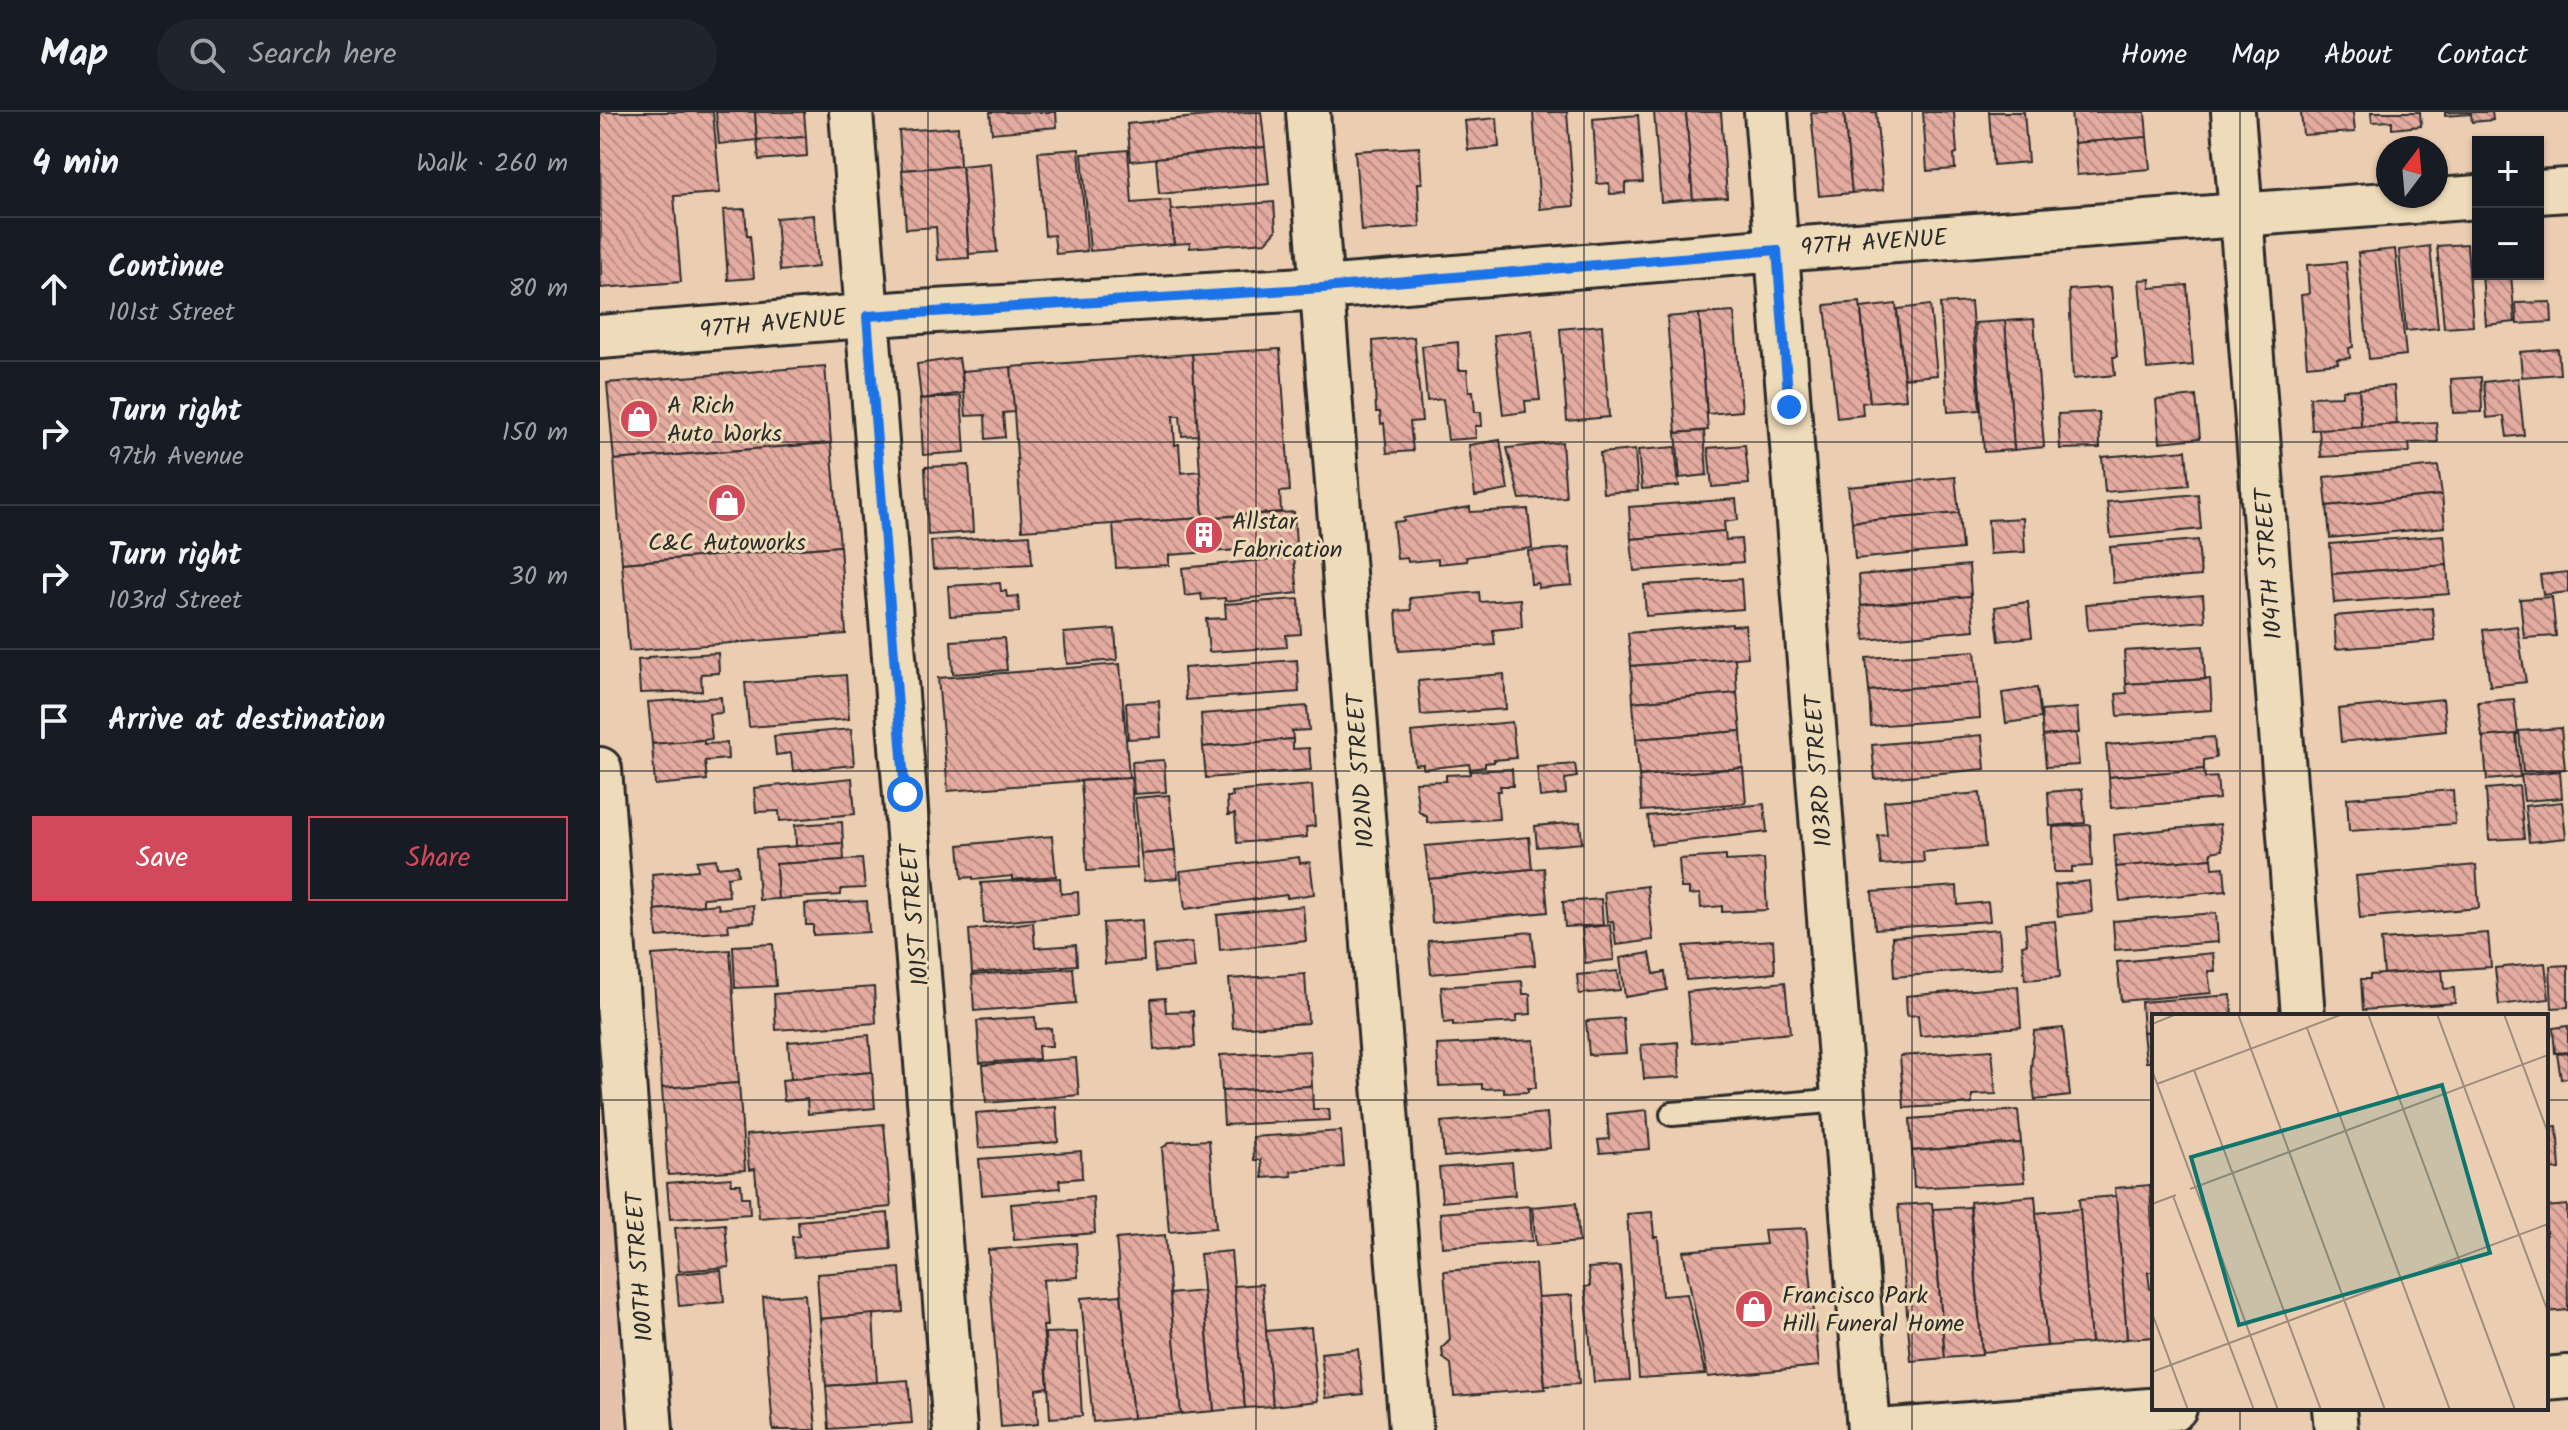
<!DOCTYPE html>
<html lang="en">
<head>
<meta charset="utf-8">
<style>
  body { margin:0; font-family:Kalam,sans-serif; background:#20242c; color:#f1f3f6 }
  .controls { position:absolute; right:24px; top:24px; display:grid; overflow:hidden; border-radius:0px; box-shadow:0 2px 6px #0004 }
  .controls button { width:72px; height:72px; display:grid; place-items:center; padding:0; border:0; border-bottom:2px solid #363941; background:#171b24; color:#f1f3f6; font:40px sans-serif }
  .compass { position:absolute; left:1776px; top:24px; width:72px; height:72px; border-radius:50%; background:#171b24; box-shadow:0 2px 6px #0004; rotate:16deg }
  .stop { position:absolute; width:24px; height:24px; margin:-18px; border:6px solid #1a73e8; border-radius:50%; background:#fff }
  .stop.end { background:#1a73e8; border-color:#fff; box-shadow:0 2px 8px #0008 }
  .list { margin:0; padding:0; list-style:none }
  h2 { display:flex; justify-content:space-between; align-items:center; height:104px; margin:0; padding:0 32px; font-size:34px }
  h2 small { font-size:26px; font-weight:400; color:#9ea1a6 }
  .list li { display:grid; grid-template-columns:52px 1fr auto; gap:24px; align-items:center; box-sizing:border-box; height:144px; padding:0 32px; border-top:2px solid #363941 }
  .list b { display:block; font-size:30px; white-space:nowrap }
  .list p { margin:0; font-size:26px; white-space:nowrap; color:#9ea1a6 }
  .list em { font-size:26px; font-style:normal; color:#9ea1a6 }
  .actions { display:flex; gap:16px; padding:24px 32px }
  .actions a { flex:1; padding:18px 0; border:2px solid #d1495b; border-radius:0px; text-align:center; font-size:28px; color:#d1495b }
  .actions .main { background:#d1495b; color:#fff }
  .icon { flex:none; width:44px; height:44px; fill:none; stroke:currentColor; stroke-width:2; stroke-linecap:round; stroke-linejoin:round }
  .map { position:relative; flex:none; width:1968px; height:1318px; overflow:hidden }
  header { display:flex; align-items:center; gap:48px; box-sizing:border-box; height:112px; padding:0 40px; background:#171b24; border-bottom:2px solid #363941 }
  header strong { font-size:38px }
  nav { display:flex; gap:44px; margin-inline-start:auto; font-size:28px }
  .search { width:560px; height:72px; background:#20242c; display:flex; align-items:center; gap:20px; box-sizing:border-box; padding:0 28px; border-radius:44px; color:#9ea1a6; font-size:30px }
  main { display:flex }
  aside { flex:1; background:#171b24 }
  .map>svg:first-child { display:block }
</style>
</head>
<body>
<header>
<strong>Map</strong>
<div class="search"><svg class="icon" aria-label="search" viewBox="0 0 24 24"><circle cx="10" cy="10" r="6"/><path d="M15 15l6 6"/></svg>Search here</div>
<nav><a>Home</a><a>Map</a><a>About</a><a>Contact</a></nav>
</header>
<main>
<aside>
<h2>4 min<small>Walk · 260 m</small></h2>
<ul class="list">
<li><svg class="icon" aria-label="ahead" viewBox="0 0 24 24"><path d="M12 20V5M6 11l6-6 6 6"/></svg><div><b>Continue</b><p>101st Street</p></div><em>80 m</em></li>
<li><svg class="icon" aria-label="right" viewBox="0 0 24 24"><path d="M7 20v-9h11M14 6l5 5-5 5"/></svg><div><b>Turn right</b><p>97th Avenue</p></div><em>150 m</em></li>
<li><svg class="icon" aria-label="right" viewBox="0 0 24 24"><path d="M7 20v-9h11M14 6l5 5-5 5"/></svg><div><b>Turn right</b><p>103rd Street</p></div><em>30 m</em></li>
<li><svg class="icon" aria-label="arrive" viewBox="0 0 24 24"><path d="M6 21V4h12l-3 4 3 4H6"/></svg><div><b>Arrive at destination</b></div></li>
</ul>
<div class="actions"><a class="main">Save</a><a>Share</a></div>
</aside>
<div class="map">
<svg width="1968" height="1318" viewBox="0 0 1968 1318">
  <defs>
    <pattern id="building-back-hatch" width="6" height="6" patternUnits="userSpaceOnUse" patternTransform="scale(2)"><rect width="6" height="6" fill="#e4aba0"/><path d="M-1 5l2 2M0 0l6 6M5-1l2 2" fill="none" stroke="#b98b83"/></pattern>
  </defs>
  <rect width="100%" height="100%" fill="#ebcdb2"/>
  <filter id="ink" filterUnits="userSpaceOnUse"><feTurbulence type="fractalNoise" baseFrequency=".0125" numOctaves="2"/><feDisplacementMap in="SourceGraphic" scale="16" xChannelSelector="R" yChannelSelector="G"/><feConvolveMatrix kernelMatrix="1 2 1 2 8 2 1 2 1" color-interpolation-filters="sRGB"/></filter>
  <g filter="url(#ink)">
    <!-- built -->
    <path fill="#e5c0aa" d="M0,940L25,1318H0Z"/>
    <!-- building -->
    <g fill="url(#building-back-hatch)" stroke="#2b2b2b" stroke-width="2">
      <path d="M0,0H113L120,81L74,84L81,170L1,176Z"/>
      <path d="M116,0H155L157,28L119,32Z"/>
      <path d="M155,0H204L206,25L157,28Z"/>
      <path d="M390,0H456L457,15L392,21Z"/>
      <path d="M646,0H661L665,35L531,49L527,12Z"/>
      <path d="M933,0H967L974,94L940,97Z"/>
      <path d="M1054,0H1086L1093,87L1061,90Z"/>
      <path d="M1086,0H1121L1127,85L1093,87Z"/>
      <path d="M1211,0H1244L1252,81L1219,84Z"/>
      <path d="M1244,0H1276L1283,78L1252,81Z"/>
      <path d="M1323,0H1354L1357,41L1354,42L1355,57L1327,59Z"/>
      <path d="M1389,0H1424L1428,50L1393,53Z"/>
      <path d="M1471,0H1545L1547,25L1474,31Z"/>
      <path d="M1701,0H1753L1755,20L1703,23Z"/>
      <path d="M1771,0H1820L1821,14L1792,17V9L1772,10Z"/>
      <path d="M1845,0H1892L1893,8L1872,10L1871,2L1845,4Z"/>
      <path d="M1038,3L1043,70L1025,71V81L1010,82L1009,71L997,72L993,7Z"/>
      <path d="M897,6L899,35L868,38L865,9Z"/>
      <path d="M358,15L360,54L302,58L299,19Z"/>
      <path d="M206,25L207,44L159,48L157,28Z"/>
      <path d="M1547,25L1550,57L1477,63L1474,31Z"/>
      <path d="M665,35L669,72L559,82L556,46Z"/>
      <path d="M819,35L822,71H818L820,115L761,119L755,39Z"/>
      <path d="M479,37L487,139L456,142L454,123L445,124L438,40Z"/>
      <path d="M528,38L532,91L570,88L574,132L490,139L482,42Z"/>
      <path d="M390,51L397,140L369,142L362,54Z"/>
      <path d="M362,54L369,146L338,148L336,115L306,117L302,58Z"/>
      <path d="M674,90L676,119L666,130L590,136V131L574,132L571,98Z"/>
      <path d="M145,97L147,123H150L154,166L128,168L123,98Z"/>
      <path d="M214,103L218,155L180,159L176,106Z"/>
      <path d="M1867,132L1873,214L1844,216L1837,134Z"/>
      <path d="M1830,134L1838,216L1806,219L1799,138Z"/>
      <path d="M1795,137L1806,243L1769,247L1758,141Z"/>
      <path d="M1746,150L1753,235L1749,236L1750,246L1737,247L1738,251L1707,254L1701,183L1709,182L1707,153Z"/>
      <path d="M1882,162H1911L1915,210L1886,213Z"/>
      <path d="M1550,167V176L1587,173L1593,253L1547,257L1539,168Z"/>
      <path d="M1511,175L1517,245H1513L1515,263L1473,267L1469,178Z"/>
      <path d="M1260,190L1270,290L1262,291L1263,303L1237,306L1225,193Z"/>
      <path d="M1371,190L1380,298L1348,300L1340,192Z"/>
      <path d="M1951,190L1952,210L1917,212L1916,191Z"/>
      <path d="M1296,192L1306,287L1270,290L1261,196Z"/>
      <path d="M1330,193L1337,263L1304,266L1297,197Z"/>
      <path d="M1134,200L1142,299L1107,302L1099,202Z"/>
      <path d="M1099,202L1108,318L1076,321L1067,205Z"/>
      <path d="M1434,207L1444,335L1414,338L1405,209Z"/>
      <path d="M1405,209L1414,338L1384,340L1375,211Z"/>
      <path d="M1002,213L1009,305L967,309L960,217Z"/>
      <path d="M932,218L940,288L925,289L926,300L903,303L894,223Z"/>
      <path d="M814,225L822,309L810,310L813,339L787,341L784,311L781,312L780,300H776L773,229Z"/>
      <path d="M858,230L859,258H867L869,279H873L875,300H881L882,314H875L876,326L848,328L843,287L827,289L822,234Z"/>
      <path d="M680,237L690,379L680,380L681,400L603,406L592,242Z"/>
      <path d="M1958,237L1960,262L1922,265L1920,240Z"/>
      <path d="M592,242L598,323L582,324L580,304H573L575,333L579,332L581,361L600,359L603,406L422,418L411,255Z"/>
      <path d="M359,246L364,281L321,287L317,252Z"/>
      <path d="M225,254L231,331L14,348L7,271Z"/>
      <path d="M411,255L414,300L403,301L405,325L386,327L385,303L366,304L362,259Z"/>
      <path d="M1881,265L1882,300L1853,301L1851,267Z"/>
      <path d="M1918,266L1924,323L1907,325L1904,304L1887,306L1884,270Z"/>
      <path d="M1794,274L1797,312L1761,315L1759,277Z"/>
      <path d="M1759,277L1761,315L1712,318L1710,285L1742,284V278Z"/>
      <path d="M361,284L365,340L323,343L320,287Z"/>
      <path d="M1596,284L1600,326L1560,330L1556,288Z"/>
      <path d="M1499,300L1500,336L1460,337L1458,302Z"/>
      <path d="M1836,310L1838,330L1809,331L1810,340L1721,345L1719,317Z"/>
      <path d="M1104,319L1107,363L1080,366L1076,321Z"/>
      <path d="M900,328L908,378L875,384L869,333Z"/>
      <path d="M962,330L966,385L920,387L907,336Z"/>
      <path d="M231,331L240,434L22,451L14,348Z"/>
      <path d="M1145,333L1149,372L1112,375L1108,336Z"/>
      <path d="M1075,335L1079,374L1042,377L1038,338Z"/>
      <path d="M1035,338L1038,379L1003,381L1000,341Z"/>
      <path d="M1586,338L1589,373L1505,380L1502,345Z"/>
      <path d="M369,353L373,420L328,423L325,355Z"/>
      <path d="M1838,354L1842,383L1727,394L1724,365Z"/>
      <path d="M1355,365L1359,401L1252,410L1248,375Z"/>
      <path d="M1598,382L1601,417L1511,426L1507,390Z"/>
      <path d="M1842,383L1845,415L1730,426L1727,394Z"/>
      <path d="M1136,387L1138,408L1124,410L1125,419L1031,427L1029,395Z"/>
      <path d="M870,395V400L928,397L932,436L866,445L867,449L838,452V447L808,450L807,446L797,447L793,410L804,409L803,406Z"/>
      <path d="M694,400L696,434L569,443V453L516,456L513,412Z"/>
      <path d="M1359,401L1362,437L1255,447L1252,410Z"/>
      <path d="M1423,406L1425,440L1390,442L1388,408Z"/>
      <path d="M1125,419L1126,428L1141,427L1143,450L1034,459L1031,427Z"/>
      <path d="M430,423L432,452L333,457L331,429Z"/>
      <path d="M1844,423L1847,453L1732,462L1730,432Z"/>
      <path d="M1598,428L1601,464L1513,471L1510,435Z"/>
      <path d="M240,434L246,522L29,539L22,451Z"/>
      <path d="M969,436L972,473L938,476V471L931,472L928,439Z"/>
      <path d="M694,445L698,481L625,489V486L602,488L601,482L585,484L582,456Z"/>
      <path d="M1369,453L1371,484L1261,494L1259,463Z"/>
      <path d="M1847,453L1849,482L1734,491L1732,462Z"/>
      <path d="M1968,460V480L1943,483L1940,463Z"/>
      <path d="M1141,467L1143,497L1046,504L1044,473Z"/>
      <path d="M400,471L401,479H406L407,485L418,484L419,500L350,504L348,474Z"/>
      <path d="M879,480L880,490L920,487L922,515L893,518L895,533L799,539L796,499L811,498L810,486Z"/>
      <path d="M1603,483L1605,509L1488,518L1486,492Z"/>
      <path d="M1371,484L1374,518L1265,528L1261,494Z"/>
      <path d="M1952,485L1956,524L1924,526L1920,487Z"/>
      <path d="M699,487L701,522L686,523L687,535L609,540L606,507L626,506L625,492Z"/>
      <path d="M1428,490L1432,525L1399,529L1395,495Z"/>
      <path d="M1832,496L1835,529L1736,537L1734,504Z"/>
      <path d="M1132,512V514L1145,513L1148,545L1031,554L1028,521Z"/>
      <path d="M1917,514L1926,570L1890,574L1883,518Z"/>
      <path d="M515,517L517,548L467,552L464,521Z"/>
      <path d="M404,526L407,558L353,562L351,529Z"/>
      <path d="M1603,534L1605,567L1526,572L1524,539Z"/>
      <path d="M1375,539L1378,571L1269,579L1266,546Z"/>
      <path d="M118,541L119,561L101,562L102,579L40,581L38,548L48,547V545Z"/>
      <path d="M1135,546L1137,581L1033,590L1031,554Z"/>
      <path d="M697,548L699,580L586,588L584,556Z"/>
      <path d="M520,552L529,665L348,679L338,566Z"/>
      <path d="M904,562L906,597L821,603L818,569Z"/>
      <path d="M246,563L249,607L149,615L145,571Z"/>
      <path d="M1610,567L1612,598L1518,604L1516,582L1527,581L1526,572Z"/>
      <path d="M1378,571L1380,606L1271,614L1269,579Z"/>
      <path d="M1437,576L1441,606L1406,611L1402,581Z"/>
      <path d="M1137,581L1141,619L1036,627L1033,590Z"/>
      <path d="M121,585L122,601L109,602L112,627L52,632L48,590Z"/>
      <path d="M1843,587L1846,619L1741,630L1738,597Z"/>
      <path d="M1914,587L1918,622L1882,625L1878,590Z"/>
      <path d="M559,589L561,625L528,627L526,591Z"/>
      <path d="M707,594L709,618L692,619L693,627L603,635L601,602Z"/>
      <path d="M1477,596L1479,621L1443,624L1441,599Z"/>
      <path d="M912,610L916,646L894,648V650L885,651V655L870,657L869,652L823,657V652L815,653L811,620Z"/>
      <path d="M1961,616L1965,657L1923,660L1919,619Z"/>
      <path d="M251,617L254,653L193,659L191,641L176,643L174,624Z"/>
      <path d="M1141,619L1143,656L1039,664L1036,627Z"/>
      <path d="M1476,621L1479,653L1446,655L1443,624Z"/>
      <path d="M1916,622L1920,665L1887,668L1883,625Z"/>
      <path d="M1382,623L1385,657L1275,667L1272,633Z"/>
      <path d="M1614,625L1616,646L1604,648V657L1509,665L1506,633Z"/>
      <path d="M693,627V637L709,636L711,658L606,666L603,635Z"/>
      <path d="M104,628V632L127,631L128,647L105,649L107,668L55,673L52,632Z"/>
      <path d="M564,648L566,680L534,682L532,650Z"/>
      <path d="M975,652L977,665L965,667L966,682L940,685L937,655Z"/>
      <path d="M1143,656L1146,691L1042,699L1039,664Z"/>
      <path d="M912,657L913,674H900L901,679H897L899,707L827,711V704L819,700L815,670L846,669V663L870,662V659Z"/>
      <path d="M1604,657L1605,666L1617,665L1619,687L1511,696L1509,665Z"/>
      <path d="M1960,659L1962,686L1924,689L1921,663Z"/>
      <path d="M252,666L255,702L180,709L179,699L156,700L154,676Z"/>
      <path d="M531,666L537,756L487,759L481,669Z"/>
      <path d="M712,673L715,714L706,715L707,725L637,731L635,702L628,703L627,685H633L632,680Z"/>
      <path d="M1919,674L1924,726L1889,728L1886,677Z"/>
      <path d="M1482,677L1485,711L1450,714L1448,680Z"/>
      <path d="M1853,678L1855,712L1749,719L1747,686Z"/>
      <path d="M1380,681L1385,735L1323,740L1324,750L1281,753L1278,724L1287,723L1284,689Z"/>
      <path d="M569,683L575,739L541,742L535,686Z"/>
      <path d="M1962,690L1966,726L1929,730L1925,694Z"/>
      <path d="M1164,692L1167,720L1051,733L1048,704Z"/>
      <path d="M242,710L243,731L196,734L195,713Z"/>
      <path d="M980,710L982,731L937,735L935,714Z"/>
      <path d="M1620,712L1622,738L1611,740L1612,746L1516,755L1514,723Z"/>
      <path d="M1490,713L1492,754L1472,755V760H1454L1453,715Z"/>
      <path d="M452,724L456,764L412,768V764L373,768V765L362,766L359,733Z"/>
      <path d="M929,725L932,757L829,767L825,734Z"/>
      <path d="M243,731L244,748L176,752L178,787L159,788L156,737Z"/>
      <path d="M575,739L578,766L544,769L541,742Z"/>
      <path d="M1126,744V749L1164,747L1167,798L1122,800V794L1101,796L1100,782L1089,783V776H1081L1079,747Z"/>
      <path d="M699,745L700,751L710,750L714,782L687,786V783L585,797L580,759Z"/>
      <path d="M1612,746L1613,756L1624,755L1626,779L1520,789L1516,755Z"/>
      <path d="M116,747L117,755L137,753L138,763L127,765L129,784L103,786V793L55,798L52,762L98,758L97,749Z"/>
      <path d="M262,747L265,776L241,777V783L178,787L176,752Z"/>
      <path d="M1876,753L1879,796L1760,806L1756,764Z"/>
      <path d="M944,756L948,800L832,811L829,767Z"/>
      <path d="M460,766L461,782L478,780L479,803L384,811L381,771Z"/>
      <path d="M1489,769L1492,800L1458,804L1455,773Z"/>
      <path d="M1047,774L1053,828L1016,833L1013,809L1007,810L1004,780Z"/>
      <path d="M1357,774L1358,793L1388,790L1390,809L1275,817L1272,780Z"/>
      <path d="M1001,787L1003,813L965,815L963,790Z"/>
      <path d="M267,789L269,820L213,823V813H206L205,792Z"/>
      <path d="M118,792L119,797L153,793L154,810L128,812L129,819L57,825L55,798Z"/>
      <path d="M703,794L706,829L620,838L617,803Z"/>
      <path d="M1616,801L1618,830L1515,838L1513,809Z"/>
      <path d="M542,808L544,849L505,852L503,811Z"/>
      <path d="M1455,809L1460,865L1425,868L1422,833L1427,832L1425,812Z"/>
      <path d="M433,810L435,836L476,833L477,853L372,861L369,818Z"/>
      <path d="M1010,813L1014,848L985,851L982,816Z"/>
      <path d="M1399,817L1402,856L1294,865L1292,825Z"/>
      <path d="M932,820L935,853L831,862L828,829Z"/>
      <path d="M1888,821L1891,855L1784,862L1781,828Z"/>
      <path d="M1173,828L1175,861L1086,868L1084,834Z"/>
      <path d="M592,830L595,856L555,860L553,834Z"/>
      <path d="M173,832L176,874L135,876L133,834Z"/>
      <path d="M130,838L139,971L62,976L52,843Z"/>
      <path d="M1050,841L1054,862L1065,860L1067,878L1025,885L1020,846Z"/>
      <path d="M1613,841L1615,859H1608L1611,881L1521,889L1517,850Z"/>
      <path d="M1945,851L1949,887L1899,893L1895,856Z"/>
      <path d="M1968,853V895L1952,896L1950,854Z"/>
      <path d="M473,856L476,891L374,899L372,863Z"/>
      <path d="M1842,858L1844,877L1854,876L1855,891L1763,898L1761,867H1770V863Z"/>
      <path d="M1018,859L1020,878L979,882L977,863Z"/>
      <path d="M705,862L708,911L633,916L629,867Z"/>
      <path d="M922,869L923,882H930L931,902L917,903V910L853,914V910L844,911L841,875Z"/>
      <path d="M1185,870L1190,921L1092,931L1087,880Z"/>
      <path d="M1418,874L1421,915L1320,924L1318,903L1307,904L1306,884Z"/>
      <path d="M274,875L276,911L176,918L174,882Z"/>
      <path d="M1631,883L1632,904H1554V919L1543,920L1541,890Z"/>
      <path d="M565,886L566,900L593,899L595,935L554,938L551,887Z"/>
      <path d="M435,905L436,917L451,916L452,934H438L439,947L380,951L377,909Z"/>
      <path d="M1023,906L1026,941L989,943L986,909Z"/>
      <path d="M1968,914V940L1955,941L1953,916Z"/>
      <path d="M1463,916L1470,984L1435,988L1431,957L1434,919Z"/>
      <path d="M1554,919V950H1546L1543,920Z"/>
      <path d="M269,923L272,960L191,967L188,930Z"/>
      <path d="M934,928L936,976H928V980L904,981V976L882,977V972L839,974L837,933Z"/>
      <path d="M1078,930L1080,965L1044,967L1041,933Z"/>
      <path d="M1392,938L1396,982L1372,983V992L1304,996L1300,944Z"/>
      <path d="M710,939L712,974L622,979L620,943Z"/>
      <path d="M1968,941V966L1961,967L1957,942Z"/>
      <path d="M476,946L479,983L386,991L383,953Z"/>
      <path d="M272,960L275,996L208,1002L207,987L184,989L182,968Z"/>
      <path d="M139,971L145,1058L68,1063L62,976Z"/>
      <path d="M712,974L713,997H729L730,1008L624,1013L622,979Z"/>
      <path d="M456,995L458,1030L379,1036L376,1001Z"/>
      <path d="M1047,998L1050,1037L1000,1041L998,1028L1009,1027L1007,1002Z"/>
      <path d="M1418,998L1421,1031L1312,1039L1310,1007Z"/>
      <path d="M947,1001L950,1036L844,1045L841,1010Z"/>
      <path d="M284,1012L291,1095L159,1106L155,1057L149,1058L146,1023Z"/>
      <path d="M1957,1014L1960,1057L1946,1058V1015Z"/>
      <path d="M741,1019L744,1055L691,1059L692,1064L663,1066L661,1048H654L653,1025Z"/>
      <path d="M609,1028L616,1116L569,1120L562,1036L571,1030Z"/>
      <path d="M1421,1031L1425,1070L1314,1076L1312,1039Z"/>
      <path d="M481,1039L482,1066L459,1068L460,1076L382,1083L379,1047Z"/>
      <path d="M912,1050L915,1083L842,1090L839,1056Z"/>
      <path d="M131,1066V1072H141L142,1085H149L150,1102L70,1107L67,1071Z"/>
      <path d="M1550,1073L1554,1160H1548L1550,1177L1554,1176V1225L1527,1227L1515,1076Z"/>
      <path d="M1435,1084L1447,1234L1382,1240L1370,1090Z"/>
      <path d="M1516,1084L1527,1227L1491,1231L1479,1087Z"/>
      <path d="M493,1085L495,1121L414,1128L411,1092Z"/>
      <path d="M976,1091L979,1130L936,1134L932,1095Z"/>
      <path d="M1332,1091L1345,1246L1311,1249L1298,1093Z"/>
      <path d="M1967,1093L1968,1198L1946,1200V1095Z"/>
      <path d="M930,1094L932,1129L842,1135L840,1101Z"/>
      <path d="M1370,1095L1382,1243L1345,1246L1333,1097Z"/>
      <path d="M1480,1097L1491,1231L1447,1234L1436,1101Z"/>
      <path d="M1052,1100L1054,1125H1058L1062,1184L1087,1182L1105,1262L1039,1266L1027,1102Z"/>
      <path d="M288,1101L291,1137L194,1146L192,1125L199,1124L198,1109Z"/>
      <path d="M125,1112L129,1155L79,1159L75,1116Z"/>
      <path d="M1206,1116L1219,1254L1108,1265L1083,1139L1166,1132L1164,1118Z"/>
      <path d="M565,1123L581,1302L533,1306L516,1127Z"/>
      <path d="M476,1131L478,1165L443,1168L447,1214H443L448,1275L436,1277L438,1312L401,1315L388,1138Z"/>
      <path d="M631,1139L645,1296L614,1299L600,1142Z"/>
      <path d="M935,1152L945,1277L854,1284L851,1252L843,1246L842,1236L850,1228L844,1159Z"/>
      <path d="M1020,1154L1030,1268L994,1270L985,1175L990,1174L988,1156Z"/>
      <path d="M300,1156L303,1200L220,1207L217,1162Z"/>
      <path d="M121,1158L124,1190L79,1194L76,1162Z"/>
      <path d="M662,1172L673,1294L645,1296L634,1174Z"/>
      <path d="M603,1179L614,1299L581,1302L570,1182Z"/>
      <path d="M205,1182L216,1318H173L163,1185Z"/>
      <path d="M521,1183L533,1306L493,1310L481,1186Z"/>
      <path d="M972,1183L979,1272L945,1274L938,1185Z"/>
      <path d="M273,1202L277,1270L226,1274L220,1207Z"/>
      <path d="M711,1215L718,1289L673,1294L666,1219Z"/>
      <path d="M477,1220L482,1304L450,1306L445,1221Z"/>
      <path d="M758,1237L763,1282L726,1286L721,1241Z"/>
      <path d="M308,1268L312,1311L229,1317L226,1274Z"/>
    </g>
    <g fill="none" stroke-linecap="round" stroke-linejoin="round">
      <defs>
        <path id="lane" d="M1072,1002L1243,988"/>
        <g id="street">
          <path d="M251,0L355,1318"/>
          <path d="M708,0L811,1318"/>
          <path d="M1166,0L1269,1318"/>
          <path d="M1633,0L1703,904"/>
          <path d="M1938,80L1968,78"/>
          <path d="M0,225L302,201L722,176L1177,138L1878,85"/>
          <path d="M0,657L51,1318"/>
          <path d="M1946,1267L1968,1265"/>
          <path d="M1734,1296L1736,1318"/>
          <path d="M1292,1318L1575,1296"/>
        </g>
      </defs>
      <!-- lane casing -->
      <use href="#lane" stroke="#2b2b2b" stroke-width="28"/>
      <!-- street casing -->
      <use href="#street" stroke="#2b2b2b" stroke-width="48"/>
      <!-- lane -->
      <use href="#lane" stroke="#eedbb9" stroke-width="22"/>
      <!-- street -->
      <use href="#street" stroke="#eedbb9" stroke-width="42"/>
    </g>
  </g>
  <g fill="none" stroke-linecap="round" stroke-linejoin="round" filter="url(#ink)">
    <!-- route -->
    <path stroke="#1a73e8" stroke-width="10" d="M305,682L267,204L722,176L1177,138L1189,295"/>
  </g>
  <!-- grid -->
  <path fill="none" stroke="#2b2b2b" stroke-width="2" stroke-opacity="0.55" d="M328,0V1318M656,0V1318M984,0V1318M1312,0V1318M1640,0V904M0,330H1968M0,659H1968M0,988H1554M1946,988H1968M1640,1296V1318"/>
  <!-- icons -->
  <defs>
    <symbol id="shop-disc" viewBox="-11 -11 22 22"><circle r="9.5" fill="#d1495b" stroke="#eedbb9"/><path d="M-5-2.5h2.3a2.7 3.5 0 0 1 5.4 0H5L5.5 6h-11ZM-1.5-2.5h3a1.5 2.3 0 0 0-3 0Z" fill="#fff"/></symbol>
    <symbol id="building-disc" viewBox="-11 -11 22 22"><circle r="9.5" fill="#d1495b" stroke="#eedbb9"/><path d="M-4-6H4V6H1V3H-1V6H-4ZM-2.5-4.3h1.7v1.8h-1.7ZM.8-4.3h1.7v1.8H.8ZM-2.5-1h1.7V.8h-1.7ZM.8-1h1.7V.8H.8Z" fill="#fff"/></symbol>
  </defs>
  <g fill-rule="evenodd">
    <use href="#shop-disc" x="17" y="285" width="44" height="44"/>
    <use href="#shop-disc" x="105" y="369" width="44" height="44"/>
    <use href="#building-disc" x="582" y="401" width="44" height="44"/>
    <use href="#shop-disc" x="1132" y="1175" width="44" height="44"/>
  </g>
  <g text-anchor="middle" stroke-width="6" stroke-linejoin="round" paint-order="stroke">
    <!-- street labels -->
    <g font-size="24" fill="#2b2b2b" stroke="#eedbb9">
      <text transform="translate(1274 130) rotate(-4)" y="8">97TH AVENUE</text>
      <text transform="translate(173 211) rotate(-5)" y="8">97TH AVENUE</text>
      <text transform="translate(1668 452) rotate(-94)" y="8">104TH STREET</text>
      <text transform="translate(760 659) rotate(-94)" y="8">102ND STREET</text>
      <text transform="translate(1218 659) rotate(-94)" y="8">103RD STREET</text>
      <text transform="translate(314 803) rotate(-95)" y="8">101ST STREET</text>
      <text transform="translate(39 1155) rotate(-94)" y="8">100TH STREET</text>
    </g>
    <!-- poi labels -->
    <g font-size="24" fill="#2b2b2b" stroke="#eedbb9" text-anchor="start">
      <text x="67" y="301">A Rich<tspan x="67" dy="28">Auto Works</tspan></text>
      <text x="632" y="417">Allstar<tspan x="632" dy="28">Fabrication</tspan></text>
      <text x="127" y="438" text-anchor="middle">C&amp;C Autoworks</text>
      <text x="1182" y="1191">Francisco Park<tspan x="1182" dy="28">Hill Funeral Home</tspan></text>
    </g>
  </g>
  <!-- overview -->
  <g transform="translate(1552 902)">
    <rect width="396" height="396" fill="#ebcdb2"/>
    <path fill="none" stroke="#9e8c7c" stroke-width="2" d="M86,0L233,396M216,0L363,396M285,0L396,298M352,0L396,119M0,10L25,0M155,14L298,396M0,56L126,396M42,56L169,396M5,70L191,0M38,175L396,41M21,182L102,396M0,190L24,181M0,299L36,396M0,358L396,210"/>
    <path fill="#0f766e" fill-opacity="0.15" stroke="#0f766e" stroke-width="4" d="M290,71L338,239L87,311L39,143Z"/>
    <rect width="396" height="396" fill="none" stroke="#2b2b2b" stroke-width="4"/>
  </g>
</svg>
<div class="controls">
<button>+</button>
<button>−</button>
</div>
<svg class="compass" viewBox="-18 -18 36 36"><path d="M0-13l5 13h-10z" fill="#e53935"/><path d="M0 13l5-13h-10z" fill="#9ea1a6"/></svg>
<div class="stop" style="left:305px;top:682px"></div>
<div class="stop end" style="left:1189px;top:295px"></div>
</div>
</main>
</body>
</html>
